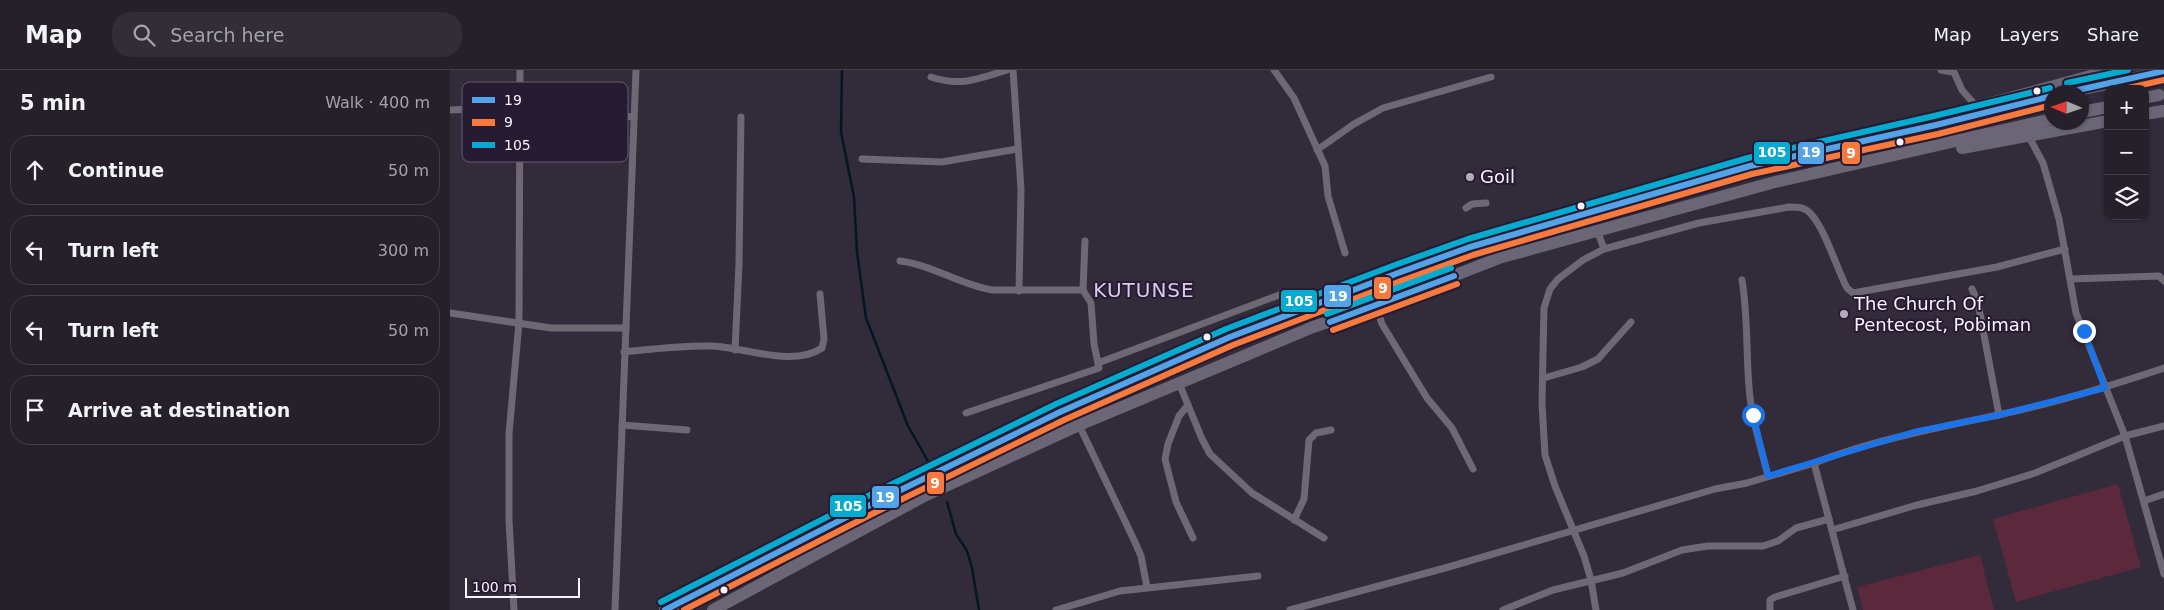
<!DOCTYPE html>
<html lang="en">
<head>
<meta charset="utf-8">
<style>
  body { margin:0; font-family:"DejaVu Sans",sans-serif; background:#322d37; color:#f1f3f6 }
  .controls { position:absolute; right:15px; top:15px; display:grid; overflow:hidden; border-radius:10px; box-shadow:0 1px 4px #0004 }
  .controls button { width:45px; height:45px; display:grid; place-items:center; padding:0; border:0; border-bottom:1px solid #423e47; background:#26202b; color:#f1f3f6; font:25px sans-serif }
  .compass { position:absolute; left:1594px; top:15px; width:45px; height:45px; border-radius:50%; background:#26202b; box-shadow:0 1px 4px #0004; rotate:272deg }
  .scale { position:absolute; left:15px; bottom:12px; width:115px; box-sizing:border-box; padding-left:5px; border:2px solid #f7f3fd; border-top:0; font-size:14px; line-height:18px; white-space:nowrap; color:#f7f3fd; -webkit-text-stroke:4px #271b34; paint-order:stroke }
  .stop { position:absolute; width:15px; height:15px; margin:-11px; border:4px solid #1a73e8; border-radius:50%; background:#fff }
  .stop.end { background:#1a73e8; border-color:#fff; box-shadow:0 1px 5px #0008 }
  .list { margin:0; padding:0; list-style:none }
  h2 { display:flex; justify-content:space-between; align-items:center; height:65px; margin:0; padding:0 20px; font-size:21px }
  h2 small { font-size:16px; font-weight:400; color:#a4a3a9 }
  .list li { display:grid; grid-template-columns:32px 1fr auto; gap:15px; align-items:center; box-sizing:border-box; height:70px; margin:0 10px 10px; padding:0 10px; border:1px solid #423e47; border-radius:20px }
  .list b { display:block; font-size:19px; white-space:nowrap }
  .list em { font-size:16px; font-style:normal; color:#a4a3a9 }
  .icon { flex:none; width:28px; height:28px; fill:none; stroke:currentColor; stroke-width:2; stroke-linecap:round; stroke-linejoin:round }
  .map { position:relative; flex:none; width:1714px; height:540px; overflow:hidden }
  header { display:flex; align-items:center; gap:30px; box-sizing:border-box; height:70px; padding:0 25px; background:#26202b; border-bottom:1px solid #423e47 }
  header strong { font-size:24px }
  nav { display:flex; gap:28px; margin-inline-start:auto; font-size:18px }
  .search { width:350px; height:45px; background:#322d37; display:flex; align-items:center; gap:12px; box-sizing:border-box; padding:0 18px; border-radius:20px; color:#a4a3a9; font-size:19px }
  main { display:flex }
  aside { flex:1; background:#26202b }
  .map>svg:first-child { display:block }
</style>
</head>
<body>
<header>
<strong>Map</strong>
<div class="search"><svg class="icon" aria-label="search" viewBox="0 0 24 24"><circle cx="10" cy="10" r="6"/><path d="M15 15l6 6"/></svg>Search here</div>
<nav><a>Map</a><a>Layers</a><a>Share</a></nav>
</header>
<main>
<aside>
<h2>5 min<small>Walk · 400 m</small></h2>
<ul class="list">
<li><svg class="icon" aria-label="ahead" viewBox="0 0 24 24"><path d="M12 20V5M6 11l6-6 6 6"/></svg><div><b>Continue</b></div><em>50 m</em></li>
<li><svg class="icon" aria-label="left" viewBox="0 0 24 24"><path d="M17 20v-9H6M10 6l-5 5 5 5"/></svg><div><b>Turn left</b></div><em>300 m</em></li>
<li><svg class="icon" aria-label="left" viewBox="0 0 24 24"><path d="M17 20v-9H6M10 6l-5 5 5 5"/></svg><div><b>Turn left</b></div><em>50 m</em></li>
<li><svg class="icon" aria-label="arrive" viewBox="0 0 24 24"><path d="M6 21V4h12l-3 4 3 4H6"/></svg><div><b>Arrive at destination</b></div></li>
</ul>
</aside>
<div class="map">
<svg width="1714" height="540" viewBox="0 0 1714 540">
  <rect width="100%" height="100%" fill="#322b39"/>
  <!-- green -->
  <g fill="#5c283b">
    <path d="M1668,414L1691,497L1566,532L1543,449Z"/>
    <path d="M1530,485L1544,540H1413L1407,517Z"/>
  </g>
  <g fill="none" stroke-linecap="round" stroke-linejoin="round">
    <!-- stream -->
    <g stroke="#061526" stroke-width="2.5">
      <path d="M392,0L391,62L404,127L407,182L416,248L458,356L479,393"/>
      <path d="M497,432L506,464L517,481L522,498L529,540"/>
    </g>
    <!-- street -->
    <g stroke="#6e6874" stroke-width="7">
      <path d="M563,0L571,119L569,221"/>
      <path d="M824,0L844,28L875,96L878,126L895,183"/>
      <path d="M1491,0L1503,2"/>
      <path d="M1503,0L1512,20L1526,36"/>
      <path d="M481,7C511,17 528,9 557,0"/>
      <path d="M0,40L70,37L184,47"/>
      <path d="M1578,65L1593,93L1609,149L1626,243L1675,366L1714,504"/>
      <path d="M867,80L904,54L933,38L1041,7"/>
      <path d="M412,89L492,92L567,79"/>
      <path d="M1016,138L1022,134L1036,133"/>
      <path d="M1147,160L1154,179"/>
      <path d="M450,191C483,195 510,215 542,220H633L641,233L644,274L649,298L516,343"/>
      <path d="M1621,209L1709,206L1714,211"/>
      <path d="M1292,210C1298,246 1296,281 1299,317C1301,347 1311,377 1318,406"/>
      <path d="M1522,219L1528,233L1549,345"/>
      <path d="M633,220L635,171"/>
      <path d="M926,236L932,254L977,328L1002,358L1023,399"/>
      <path d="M0,243L101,258H176"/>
      <path d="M285,280L289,194L291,47"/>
      <path d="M174,282C203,279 233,275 262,276C295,277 342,298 372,278L374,269L370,224"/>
      <path d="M648,293L829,225"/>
      <path d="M1094,308L1132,297L1148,289L1181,252"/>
      <path d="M729,313L752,369L760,384L802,423L874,468"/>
      <path d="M738,335L729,346L718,374L715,389L726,432L743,468"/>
      <path d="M172,355L237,360"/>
      <path d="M629,355L684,470L691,486L697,517"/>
      <path d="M1694,431L1714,424"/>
      <path d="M844,450L854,429L859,370L866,363L881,360"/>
      <path d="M1382,460L1467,435L1527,421L1585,403L1675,366L1714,356"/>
      <path d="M64,540L59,450V364L69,252L70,0"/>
      <path d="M165,540L186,0"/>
      <path d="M606,540L670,521L808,506"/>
      <path d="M840,540L995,498L1265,419L1297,413L1364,393"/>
      <path d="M1053,540L1103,520L1173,503L1232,480L1258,476H1313L1328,471L1346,458L1379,449"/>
      <path d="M1146,540L1141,510L1134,486L1105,416L1095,385L1092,334L1093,282L1094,238L1100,219L1108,209L1133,190L1154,179L1249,153L1339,137C1348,137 1355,137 1361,144C1376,161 1386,197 1397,218L1403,223L1547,197L1615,179"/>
      <path d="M1320,540V530L1325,527L1395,506"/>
      <path d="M1403,540L1364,393C1423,370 1486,358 1548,345C1605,333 1660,316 1714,298"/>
    </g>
    <!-- highway -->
    <g stroke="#6b6675" stroke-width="12">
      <path d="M1619,22L1704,4"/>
      <path d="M1695,28L1709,25"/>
      <path d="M1632,42L1658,37"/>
      <path d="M1504,43L1663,0"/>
      <path d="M1695,44L1713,41"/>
      <path d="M1512,78L1658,51"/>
      <path d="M215,540L424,433L610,342L780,267L948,203L1020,177L1300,96L1486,55L1602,26"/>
      <path d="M263,540L476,425L629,355L863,257L926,236L1052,187L1325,112L1602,49"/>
    </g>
    <defs>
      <g id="bus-1">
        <path d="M1619,22L1714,1"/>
        <path d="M880,252L1004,206"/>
        <path d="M215,540L424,433L610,342L780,267L948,203L1020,177L1300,96L1486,55L1602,26"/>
      </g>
      <g id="bus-2">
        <path d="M1674,19L1714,10"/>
        <path d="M883,260L1007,214"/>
        <path d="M234,540L428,441L614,350L783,275L951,211L1023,185L1302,104L1488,64L1602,35"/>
      </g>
      <g id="bus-3">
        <path d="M1617,13L1678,0"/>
        <path d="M877,244L1001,198"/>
        <path d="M211,532L420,425L606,334L776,259L945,195L1018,169L1298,88L1484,46L1600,18"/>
      </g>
    </defs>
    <!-- bus-1 casing -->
    <use href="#bus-1" stroke="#271b34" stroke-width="10"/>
    <!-- bus-2 casing -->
    <use href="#bus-2" stroke="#271b34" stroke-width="10"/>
    <!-- bus-3 casing -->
    <use href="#bus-3" stroke="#271b34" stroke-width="10"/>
    <!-- bus-1 -->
    <use href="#bus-1" stroke="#53a3e8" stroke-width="6"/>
    <!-- bus-2 -->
    <use href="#bus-2" stroke="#f6793e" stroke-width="6"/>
    <!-- bus-3 -->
    <use href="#bus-3" stroke="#06acd0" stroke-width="6"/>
  </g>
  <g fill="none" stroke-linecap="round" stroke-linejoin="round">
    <!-- route -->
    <path stroke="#1a73e8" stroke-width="6" d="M1303,345L1318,406L1464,362L1549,345L1655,318L1634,261"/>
  </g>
  <!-- markers -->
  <g fill="#f7f3fd" stroke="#271b34" stroke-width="2">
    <circle cx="1587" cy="21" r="4.5"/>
    <circle cx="1450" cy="72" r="4.5"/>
    <circle cx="1131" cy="136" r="4.5"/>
    <circle cx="757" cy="267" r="4.5"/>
    <circle cx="274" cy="520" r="4.5"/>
  </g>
  <g fill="#b2adb8" stroke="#271b34" stroke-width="2">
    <circle cx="1020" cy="107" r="5"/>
    <circle cx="1394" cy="244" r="5"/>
  </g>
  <g text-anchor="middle" stroke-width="4" stroke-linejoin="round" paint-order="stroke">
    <!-- poi labels -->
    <g font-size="18" fill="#f7f3fd" stroke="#271b34" text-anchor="start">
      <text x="1030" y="113">Goil</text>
      <text x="1404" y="240">The Church Of<tspan x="1404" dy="21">Pentecost, Pobiman</tspan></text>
    </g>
    <!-- quarter labels -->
    <g font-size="20" letter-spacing="1" fill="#dacbed" stroke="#271b34">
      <text x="694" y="227">KUTUNSE</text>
    </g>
  </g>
  <!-- legend -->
  <rect x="12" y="12" width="166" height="80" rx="8" fill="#271b34" stroke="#655c70" stroke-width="1"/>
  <rect x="22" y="27" width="23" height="6" fill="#53a3e8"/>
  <rect x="22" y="49" width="23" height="7" fill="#f6793e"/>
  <rect x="22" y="72" width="23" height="6" fill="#06acd0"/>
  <g font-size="14" fill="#f7f3fd">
    <text x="54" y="35">19</text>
    <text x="54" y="57">9</text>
    <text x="54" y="80">105</text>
  </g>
  <g stroke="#271b34" stroke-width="2">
    <rect x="1347" y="71" width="28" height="24" rx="5" fill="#53a3e8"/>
    <rect x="1303" y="71" width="38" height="24" rx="5" fill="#06acd0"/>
    <rect x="1391" y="71" width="20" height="24" rx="5" fill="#f6793e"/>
    <rect x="923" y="206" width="19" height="24" rx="5" fill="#f6793e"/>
    <rect x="873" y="214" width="29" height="24" rx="5" fill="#53a3e8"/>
    <rect x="830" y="219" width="38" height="24" rx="5" fill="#06acd0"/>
    <rect x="476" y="401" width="19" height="24" rx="5" fill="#f6793e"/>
    <rect x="421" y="415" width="29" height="24" rx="5" fill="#53a3e8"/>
    <rect x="379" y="424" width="38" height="24" rx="5" fill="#06acd0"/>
  </g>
  <g font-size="14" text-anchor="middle" font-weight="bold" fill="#fff">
    <text x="1361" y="87">19</text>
    <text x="1322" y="87">105</text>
    <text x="1401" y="88">9</text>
    <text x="933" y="223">9</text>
    <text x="888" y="231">19</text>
    <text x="849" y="236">105</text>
    <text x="485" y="418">9</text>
    <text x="435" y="432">19</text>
    <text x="398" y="441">105</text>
  </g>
</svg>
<div class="controls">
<button>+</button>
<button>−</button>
<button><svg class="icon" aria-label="layers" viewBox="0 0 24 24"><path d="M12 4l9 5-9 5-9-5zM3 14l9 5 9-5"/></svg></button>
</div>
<svg class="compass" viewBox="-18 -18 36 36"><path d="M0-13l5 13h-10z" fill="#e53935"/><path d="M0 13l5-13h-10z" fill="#a4a3a9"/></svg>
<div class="scale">100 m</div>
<div class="stop" style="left:1303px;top:345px"></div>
<div class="stop end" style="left:1634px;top:261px"></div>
</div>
</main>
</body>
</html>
